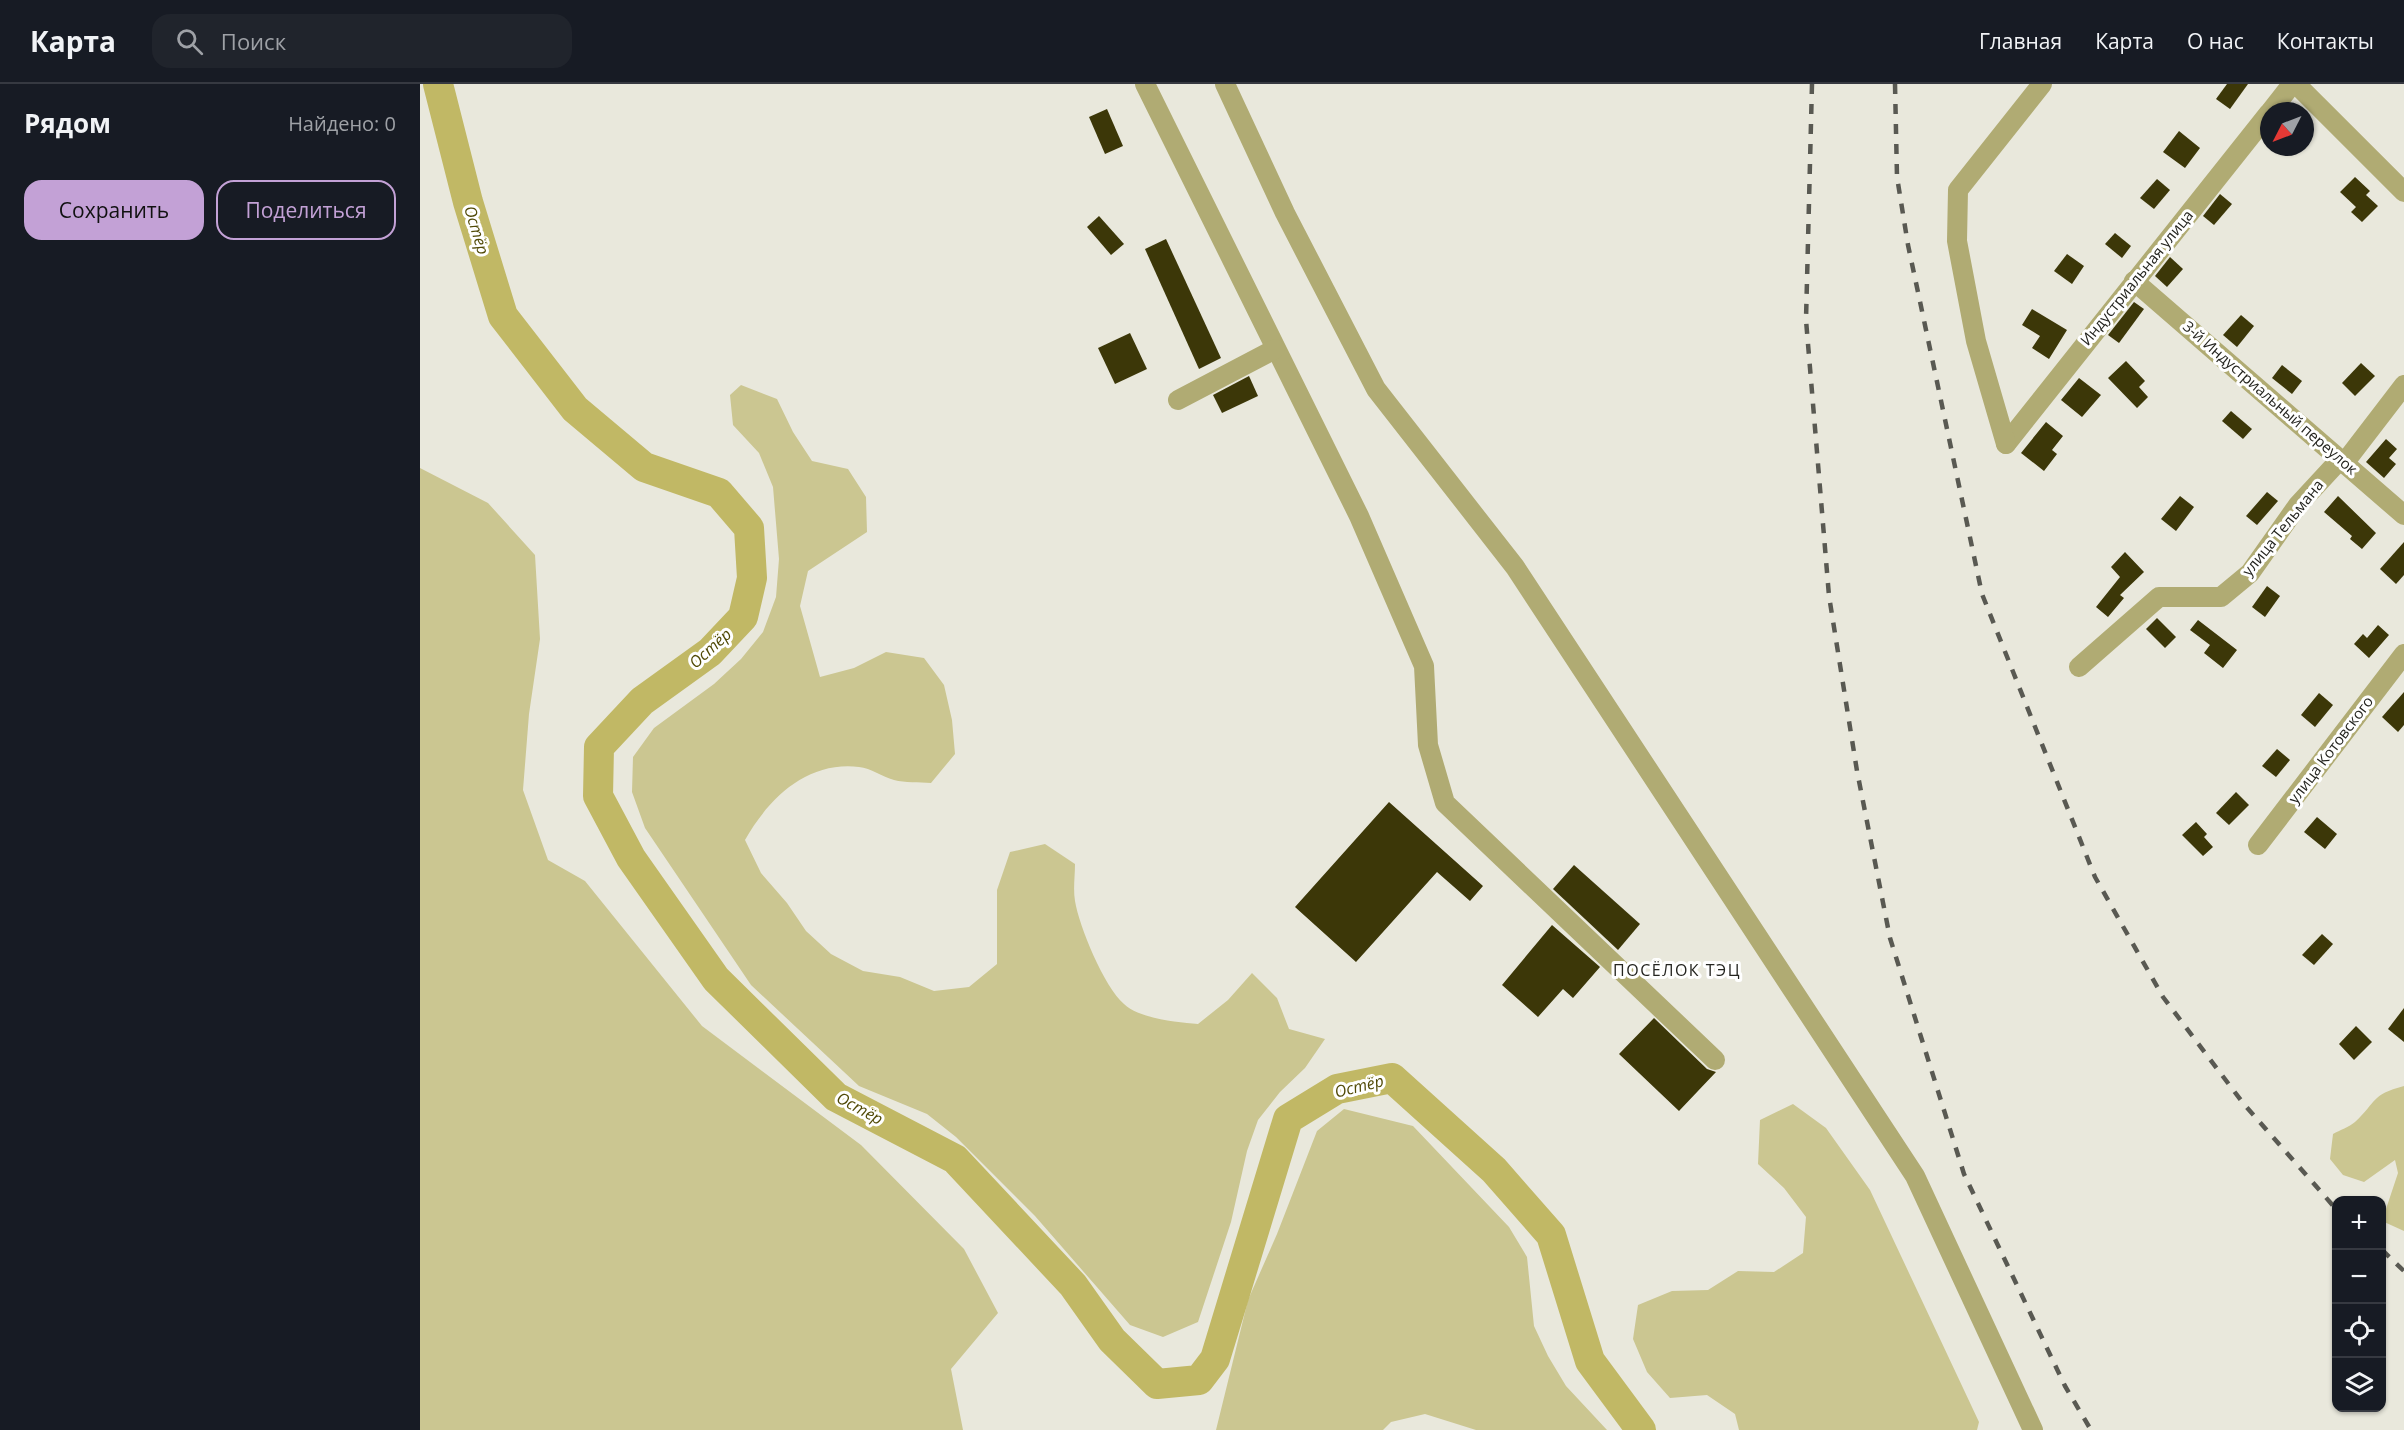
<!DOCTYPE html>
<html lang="ru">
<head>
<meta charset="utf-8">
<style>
  body { margin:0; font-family:"Open Sans",sans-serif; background:#20242c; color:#f1f3f6 }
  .controls { position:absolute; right:18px; bottom:18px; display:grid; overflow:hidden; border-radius:12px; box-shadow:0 2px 4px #0004 }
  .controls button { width:54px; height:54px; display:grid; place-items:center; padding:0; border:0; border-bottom:2px solid #363941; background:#171b24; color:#f1f3f6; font:30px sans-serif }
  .compass { position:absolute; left:1840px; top:18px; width:54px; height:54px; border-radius:50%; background:#171b24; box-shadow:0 2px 4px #0004; rotate:228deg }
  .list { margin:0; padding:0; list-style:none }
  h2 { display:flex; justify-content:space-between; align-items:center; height:78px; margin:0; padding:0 24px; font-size:26px }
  h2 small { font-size:20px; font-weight:400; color:#9ea1a6 }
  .actions { display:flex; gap:12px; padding:18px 24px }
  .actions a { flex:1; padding:14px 0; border:2px solid #c3a1d6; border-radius:18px; text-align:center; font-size:21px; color:#c3a1d6 }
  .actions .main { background:#c3a1d6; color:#111 }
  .icon { flex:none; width:33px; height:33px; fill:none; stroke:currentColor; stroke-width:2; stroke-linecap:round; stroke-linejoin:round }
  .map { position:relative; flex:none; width:1984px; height:1346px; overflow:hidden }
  header { display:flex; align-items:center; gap:36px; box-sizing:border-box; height:84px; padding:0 30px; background:#171b24; border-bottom:2px solid #363941 }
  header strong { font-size:28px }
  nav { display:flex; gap:33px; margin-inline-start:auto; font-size:21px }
  .search { width:420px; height:54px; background:#20242c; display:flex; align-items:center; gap:15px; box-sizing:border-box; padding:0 21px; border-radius:18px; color:#9ea1a6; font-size:22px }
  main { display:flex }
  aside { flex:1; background:#171b24 }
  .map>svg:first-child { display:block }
</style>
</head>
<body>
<header>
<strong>Карта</strong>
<div class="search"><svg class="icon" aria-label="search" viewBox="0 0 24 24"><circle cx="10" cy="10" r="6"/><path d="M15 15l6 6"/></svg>Поиск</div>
<nav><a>Главная</a><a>Карта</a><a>О нас</a><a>Контакты</a></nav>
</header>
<main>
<aside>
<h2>Рядом<small>Найдено: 0</small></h2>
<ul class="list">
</ul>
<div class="actions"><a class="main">Сохранить</a><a>Поделиться</a></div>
</aside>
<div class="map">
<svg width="1984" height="1346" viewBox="0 0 1984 1346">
  <rect width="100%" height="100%" fill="#e9e8dc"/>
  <!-- green -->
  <g fill="#cbc691">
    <path d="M321,301L357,315L373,348L392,377L428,385L446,413L447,448L388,487L380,522L400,593L434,584L466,568L504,574L524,601L532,636L535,670L511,699C499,698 485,699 474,696C462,693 451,684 439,683C387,677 349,714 325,756L341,789L367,819L386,847L411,870L443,887L480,893L514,907L549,903L577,880V806L590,768L625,760L655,780C655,792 653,805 655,817C659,842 684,903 704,920C720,935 757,938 778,940L808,916L832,889L857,914L869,945L905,955L885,984L860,1008L838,1036L827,1067L811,1138L778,1238L743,1253L710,1241L615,1132L536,1053L507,1030L439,1002L331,901L225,744L212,708L213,673L234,644L294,600L321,575L343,548L356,513L359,475L353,403L339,369L313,341L310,311Z"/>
    <path d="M0,384L68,419L115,471L120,555L109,630L103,706L128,776L165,797L282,942L441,1061L544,1165L578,1229L531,1285L543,1346H0Z"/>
    <path d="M1984,1002V1147L1962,1137L1978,1089L1975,1076L1944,1098L1923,1091L1910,1075L1913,1050C1920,1046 1929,1043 1935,1038C1957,1018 1950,1011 1984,1002Z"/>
    <path d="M1373,1020L1406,1044L1450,1106L1559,1338L1557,1346H1319L1315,1330L1287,1311L1250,1314L1227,1288L1213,1255L1218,1221L1252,1207L1288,1206L1318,1187L1354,1188L1383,1169L1386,1133L1364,1104L1338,1080L1340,1036Z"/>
    <path d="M924,1025L993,1042L1089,1143L1107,1173L1114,1242L1128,1272L1146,1302L1187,1346H1056L1005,1330L971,1338L963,1346H796L828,1216L857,1150L897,1047Z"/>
  </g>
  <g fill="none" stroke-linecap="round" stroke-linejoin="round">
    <!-- river -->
    <path stroke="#c1b865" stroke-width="30" d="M18,0L48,118L83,232L155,325L224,383L299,409L329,444L332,494L323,533L290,568L222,617L179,663L178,712L211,774L296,895L416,1013L535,1075L653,1201L692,1256L737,1300L779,1296L795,1275L868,1035L917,1005L972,994L1074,1086L1131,1151L1170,1277L1221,1346"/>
  </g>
  <!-- building -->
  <g fill="#3c3708">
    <path d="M1807,0H1828L1810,25L1796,15Z"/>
    <path d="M687,25L703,62L685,70L669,33Z"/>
    <path d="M1759,47L1780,64L1765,84L1743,68Z"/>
    <path d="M1935,93L1950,107L1946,111L1958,122L1942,138L1931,128L1936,123L1920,108Z"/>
    <path d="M1737,95L1750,106L1734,125L1720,114Z"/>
    <path d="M1800,110L1812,120L1794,141L1783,132Z"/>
    <path d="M679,132L704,160L691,171L667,143Z"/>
    <path d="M1695,149L1711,162L1702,174L1685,160Z"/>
    <path d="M746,155L801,274L779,285L725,165Z"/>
    <path d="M1647,170L1664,182L1652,200L1634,187Z"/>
    <path d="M1750,173L1763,185L1747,203L1735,192Z"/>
    <path d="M1714,218L1724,225L1699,259L1688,251Z"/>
    <path d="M1612,225L1647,246L1629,275L1612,264L1620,252L1602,241Z"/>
    <path d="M1821,231L1834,242L1817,263L1803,251Z"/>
    <path d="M710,249L727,285L695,300L678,264Z"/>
    <path d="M1706,277L1725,297L1719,303L1728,313L1717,324L1688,294Z"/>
    <path d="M1941,279L1955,292L1935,312L1922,299Z"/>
    <path d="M1862,281L1882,297L1872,310L1852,294Z"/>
    <path d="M829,292L838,312L802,329L793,311Z"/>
    <path d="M1659,294L1681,311L1662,333L1641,316Z"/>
    <path d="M1811,327L1832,345L1823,355L1802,337Z"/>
    <path d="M1626,338L1643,352L1632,366L1637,370L1624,387L1601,369Z"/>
    <path d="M1966,355L1977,365L1969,374L1976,380L1964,394L1946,378Z"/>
    <path d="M1847,408L1858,417L1837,441L1826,432Z"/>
    <path d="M1760,412L1774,423L1756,447L1741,435Z"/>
    <path d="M1918,412L1956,449L1942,465L1930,455L1932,452L1904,428Z"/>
    <path d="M1984,458V491L1976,500L1960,485Z"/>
    <path d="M1705,468L1724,488L1700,511L1704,514L1688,533L1676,523L1700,493L1691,483Z"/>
    <path d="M1847,502L1860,512L1845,533L1832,523Z"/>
    <path d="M1737,534L1756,553L1745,564L1726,545Z"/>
    <path d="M1778,536L1817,566L1803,584L1784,569L1790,561L1770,546Z"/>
    <path d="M1958,541L1969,551L1949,574L1934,560L1943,550L1947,554Z"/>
    <path d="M1984,608V641L1978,648L1962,633Z"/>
    <path d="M1899,609L1913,621L1895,643L1881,631Z"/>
    <path d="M1857,665L1870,676L1856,693L1842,682Z"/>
    <path d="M1816,708L1829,721L1809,741L1796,729Z"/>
    <path d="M969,718L1063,802L1050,817L1017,788L936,878L875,823Z"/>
    <path d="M1897,733L1917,750L1905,765L1884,748Z"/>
    <path d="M1776,738L1787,750L1784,753L1793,763L1783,772L1762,751Z"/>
    <path d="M1154,781L1220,840L1198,866L1133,805Z"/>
    <path d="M1132,841L1180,883L1153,914L1143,905L1118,933L1082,901Z"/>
    <path d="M1902,850L1913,860L1894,881L1882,871Z"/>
    <path d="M1984,924V958L1968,945Z"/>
    <path d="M1234,934L1287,985L1296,988L1259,1027L1199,970Z"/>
    <path d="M1936,942L1952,958L1934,976L1919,960Z"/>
  </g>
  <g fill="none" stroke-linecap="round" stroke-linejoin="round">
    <!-- minor -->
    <g stroke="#b0ab73" stroke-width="20">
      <path d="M725,0L939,432L1004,582L1008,661L1025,719L1295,976"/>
      <path d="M805,0L865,129L956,305L1095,483L1495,1092L1613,1346"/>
      <path d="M1876,0L1984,108"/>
      <path d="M1851,27L1872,0"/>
      <path d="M1714,197L1984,431"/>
      <path d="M758,316L855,265"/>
      <path d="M1586,360L1849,29"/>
      <path d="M1586,360L1556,257L1537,157L1538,106L1622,0"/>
      <path d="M1659,583L1739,513H1801L1830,489L1878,421L1915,381L1925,378L1984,301"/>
      <path d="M1838,761L1984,570"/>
    </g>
    <!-- rail -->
    <g stroke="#595952" stroke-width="4.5" stroke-dasharray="10 10" stroke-linecap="butt">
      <path d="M1392,0L1386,236L1409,512L1437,687L1470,854L1544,1090L1645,1302L1671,1346"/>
      <path d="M1475,0L1477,93L1488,161L1562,510L1675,793L1743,913L1823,1019L1916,1125"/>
      <path d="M1962,1166L1984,1187"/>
    </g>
  </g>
  <g text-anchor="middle" stroke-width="6" stroke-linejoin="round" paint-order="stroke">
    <!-- street labels -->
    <g font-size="15" fill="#24241f" stroke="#fff">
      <text transform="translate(1717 194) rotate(-51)" y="5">Индустриальная улица</text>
      <text transform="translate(1850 314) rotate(41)" y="5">3-й Индустриальный переулок</text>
      <text transform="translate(1863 444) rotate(-51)" y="5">улица Тельмана</text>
      <text transform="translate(1911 666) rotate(-53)" y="5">улица Котовского</text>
    </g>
    <!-- water labels -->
    <g font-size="16" font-style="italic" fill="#504905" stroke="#fff">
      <text transform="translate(57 146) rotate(73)" y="6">Остёр</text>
      <text transform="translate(290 564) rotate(-42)" y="6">Остёр</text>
      <text transform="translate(939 1002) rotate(-14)" y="6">Остёр</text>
      <text transform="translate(440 1024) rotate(29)" y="6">Остёр</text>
    </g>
    <!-- neighbourhood labels -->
    <g font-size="16" letter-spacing="1.5" fill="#24241f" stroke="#fff">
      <text x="1257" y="892">ПОСЁЛОК ТЭЦ</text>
    </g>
  </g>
</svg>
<div class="controls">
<button>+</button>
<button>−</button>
<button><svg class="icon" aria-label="locate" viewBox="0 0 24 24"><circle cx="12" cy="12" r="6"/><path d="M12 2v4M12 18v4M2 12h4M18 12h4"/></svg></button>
<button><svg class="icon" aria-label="layers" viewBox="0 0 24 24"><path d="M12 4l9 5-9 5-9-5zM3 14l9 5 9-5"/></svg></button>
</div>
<svg class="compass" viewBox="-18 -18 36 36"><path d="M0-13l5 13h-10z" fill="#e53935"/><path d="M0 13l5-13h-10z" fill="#9ea1a6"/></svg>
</div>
</main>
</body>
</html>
